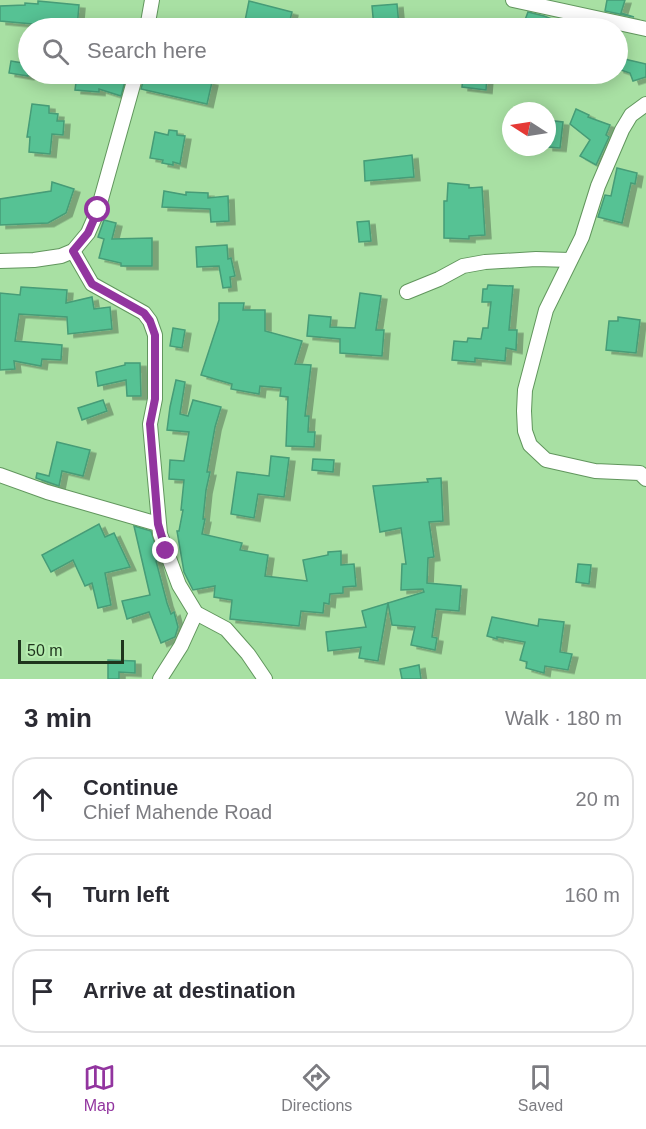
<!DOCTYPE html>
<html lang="en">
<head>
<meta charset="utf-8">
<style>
  body { margin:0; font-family:Helvetica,sans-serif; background:#f2f2f3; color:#2b2b33 }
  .compass { position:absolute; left:502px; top:102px; width:54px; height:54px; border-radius:50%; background:#fff; box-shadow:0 3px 15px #0003; rotate:282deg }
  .scale { position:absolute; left:18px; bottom:15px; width:106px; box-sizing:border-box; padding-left:6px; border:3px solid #1f351d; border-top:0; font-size:16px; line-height:21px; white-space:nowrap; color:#1f351d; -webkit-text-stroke:4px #b5edaf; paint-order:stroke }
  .stop { position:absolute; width:18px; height:18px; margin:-14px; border:4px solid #92359f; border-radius:50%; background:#fff }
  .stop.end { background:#92359f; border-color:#fff; box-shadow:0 2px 6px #0008 }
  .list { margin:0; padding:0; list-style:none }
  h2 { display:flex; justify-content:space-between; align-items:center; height:78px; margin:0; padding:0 24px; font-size:26px }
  h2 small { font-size:20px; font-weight:400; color:#7c7c81 }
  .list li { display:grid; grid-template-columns:39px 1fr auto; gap:18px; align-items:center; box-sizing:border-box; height:84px; margin:0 12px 12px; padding:0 12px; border:2px solid #e1e1e2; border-radius:24px }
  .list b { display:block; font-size:22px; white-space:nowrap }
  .list p { margin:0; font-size:20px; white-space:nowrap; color:#7c7c81 }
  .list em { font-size:20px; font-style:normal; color:#7c7c81 }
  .icon { flex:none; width:33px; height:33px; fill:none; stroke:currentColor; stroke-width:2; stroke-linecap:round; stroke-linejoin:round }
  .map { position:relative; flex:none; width:646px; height:679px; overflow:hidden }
  .search { position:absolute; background:#fff; box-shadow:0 3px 15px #0003; left:18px; right:18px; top:18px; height:66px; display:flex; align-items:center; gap:15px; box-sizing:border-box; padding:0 21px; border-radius:33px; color:#7c7c81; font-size:22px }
  .sheet { height:366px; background:#fff }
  nav { display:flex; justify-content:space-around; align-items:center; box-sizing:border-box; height:84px; border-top:2px solid #e1e1e2; background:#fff; font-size:16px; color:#7c7c81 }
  nav a { display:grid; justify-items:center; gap:3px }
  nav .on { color:#92359f }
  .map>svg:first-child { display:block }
</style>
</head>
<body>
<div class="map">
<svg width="646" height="679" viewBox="0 0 646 679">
  <defs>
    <filter id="shadow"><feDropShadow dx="6" dy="3.5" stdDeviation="0" flood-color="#0004"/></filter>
  </defs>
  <rect width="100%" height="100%" fill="#a8e0a3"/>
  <!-- building -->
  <g fill="#57c294" stroke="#469c77" stroke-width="1.5" filter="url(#shadow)">
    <path d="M607,0H625L621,13L634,17L605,11Z"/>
    <path d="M38,1L79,5L77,28L0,21V6L25,5V3L38,4Z"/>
    <path d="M249,1L292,12L288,28H276L245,21Z"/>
    <path d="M397,4L399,26L374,28L372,6Z"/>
    <path d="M528,12L544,16L575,28H522Z"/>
    <path d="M620,58L646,64V77L633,81L630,73L618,69Z"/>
    <path d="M11,61L28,64V76L9,73Z"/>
    <path d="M77,74H127L121,96L99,89V92L75,90Z"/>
    <path d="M145,74H206L205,80L212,82L207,104L141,89Z"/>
    <path d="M463,75L487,77L486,90L462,87Z"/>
    <path d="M32,104L49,106V113L58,114L57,121H64L63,135L52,134L50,154L29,152L30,137H27Z"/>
    <path d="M576,109L589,115L588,117L610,125L606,135L609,137L596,165L580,156L590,140L570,124Z"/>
    <path d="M547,120L563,122L560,148L547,147Z"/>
    <path d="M169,130L177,131V135L185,136L180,164L173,162V165L162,163L163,160L150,158L155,132L168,135Z"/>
    <path d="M412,155L414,177L365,181L364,161Z"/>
    <path d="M617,168L637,173L635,184L631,183L622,223L598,217L605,195L611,196Z"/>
    <path d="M52,182L74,189L66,213L48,223L0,225V199L51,191Z"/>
    <path d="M448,183L469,185V188L482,187L485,235L469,236V239L444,238V201H447Z"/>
    <path d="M164,191L186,195V192L208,193V198L228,196L229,221L211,222L210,209L162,207Z"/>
    <path d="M104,220L116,223L112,239L152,238V266H121V263L99,258L104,239L98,237Z"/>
    <path d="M369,221L371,241L359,242L357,222Z"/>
    <path d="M227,245L228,259L231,258L235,276L230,277L231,287L223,288L219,266L197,267L196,247Z"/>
    <path d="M488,285L513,286L509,330H517L516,350L506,348L505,361L475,358V362L452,360L454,341L467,342L468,338L481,339L483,328H488L491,302H482L483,289H487Z"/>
    <path d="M21,287L67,290L66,303L92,297L94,309L110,307L112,329L68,334L67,317L19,314L15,341L62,345L61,360L42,359L41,366L14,361L15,369L0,370V293L20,295Z"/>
    <path d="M360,293L381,296L376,330H384L382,356L340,353V339L307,336L309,315L331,317L330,327L355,328Z"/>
    <path d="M219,303H244L243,310H265V331L302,341L295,364L311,365L305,416H309L308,432H315L314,447L286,446L288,397L280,396L281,388L260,386L259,394L231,389L232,384L201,375L219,320Z"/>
    <path d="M618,317L640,320L636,353L606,350L609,321H618Z"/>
    <path d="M173,328L185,330L182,348L170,346Z"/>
    <path d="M125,363H140L141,396H127L126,380L98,386L96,372L125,365Z"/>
    <path d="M176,380L185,382L180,414L188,416L193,400L221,407L215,427L207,472H210L206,490L203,519H205L202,534L242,543L240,550L268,555L265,576L307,581L303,560L328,555V552L341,551V565L354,564L356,586L343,587V593L330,594L329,604L324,603L323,613L301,611L299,626L230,619L232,600L214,597L215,586L193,590L184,572L177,531H179L183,510H181L184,480L169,479L170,460L184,461L189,432L167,430L170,407Z"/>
    <path d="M103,400L107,411L82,420L78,408Z"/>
    <path d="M57,442L90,450L83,476L62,471L59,486L36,478L37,473L49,476Z"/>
    <path d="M271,456L289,458L284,497L258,494L254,518L231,514L237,472L269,476Z"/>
    <path d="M313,459L334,460L333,472L312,470Z"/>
    <path d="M441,478L443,521L429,522L434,557L428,558L427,583L461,586L459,611L436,609L432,637L437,638L435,650L411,645L415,627L392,625L388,603L424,592L423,589L401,590L402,564H406L401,528L380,532L373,486L428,482L427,479Z"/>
    <path d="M99,524L105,537L114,533L130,567L105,573L111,605L98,608L92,583L85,586L73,560L51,572L42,555Z"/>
    <path d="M134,526L151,531L160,560L156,561L167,603L171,614L174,612L178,627L175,637L161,643L149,612L127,619L122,601L150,595Z"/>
    <path d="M578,564L591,565L589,584L576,582Z"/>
    <path d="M388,603L378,661L359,658L361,647L328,651L326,632L366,627L362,611Z"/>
    <path d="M492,617L538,626L539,619L564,622L560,652L572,654L568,670L545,666L544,673L526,668L527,662L520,660L525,642L497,637V639L487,636Z"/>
    <path d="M108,660L135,661V673L119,672V679H108Z"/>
    <path d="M419,665L421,679H402L400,669Z"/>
  </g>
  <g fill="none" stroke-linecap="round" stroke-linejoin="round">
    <defs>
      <g id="street">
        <path d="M513,0L646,29"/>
        <path d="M147,28L152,0"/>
        <path d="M646,104L631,115L622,130L598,186L582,237L546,310L525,390L524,411L525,431L530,445L546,460L595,471L640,473L646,479"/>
        <path d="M73,251L92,284L144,313L150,321L155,335V399L150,424L160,534L179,585L196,613L226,629L248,654L265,679"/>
        <path d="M0,261L34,260L61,256L73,251L88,233L98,210L136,74"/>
        <path d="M407,292L439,279L463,266L485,262L536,259L570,260"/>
        <path d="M0,475L47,492L158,524"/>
        <path d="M160,679L181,646L196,613"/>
      </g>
    </defs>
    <!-- street casing -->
    <use href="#street" stroke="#61965d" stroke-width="16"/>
    <!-- street -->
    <use href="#street" stroke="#fff" stroke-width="14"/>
  </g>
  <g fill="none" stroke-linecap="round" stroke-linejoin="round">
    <!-- route -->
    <path stroke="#92359f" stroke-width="8" d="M98,210L88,233L73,251L92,284L144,313L150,321L155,335V399L150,424L158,524L166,551"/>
  </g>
</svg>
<svg class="compass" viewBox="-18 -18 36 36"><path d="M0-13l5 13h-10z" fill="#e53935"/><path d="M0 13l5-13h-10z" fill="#7c7c81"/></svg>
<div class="scale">50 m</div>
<div class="stop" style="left:98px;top:210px"></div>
<div class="stop end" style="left:166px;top:551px"></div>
<div class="search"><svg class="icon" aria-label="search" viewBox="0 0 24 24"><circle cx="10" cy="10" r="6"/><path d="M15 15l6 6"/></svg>Search here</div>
</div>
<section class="sheet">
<h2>3 min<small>Walk · 180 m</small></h2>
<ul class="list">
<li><svg class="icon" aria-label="ahead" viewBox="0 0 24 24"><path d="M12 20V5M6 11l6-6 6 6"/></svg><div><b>Continue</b><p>Chief Mahende Road</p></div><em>20 m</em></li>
<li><svg class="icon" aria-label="left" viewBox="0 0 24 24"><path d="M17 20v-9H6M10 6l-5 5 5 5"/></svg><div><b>Turn left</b></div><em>160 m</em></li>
<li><svg class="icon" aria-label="arrive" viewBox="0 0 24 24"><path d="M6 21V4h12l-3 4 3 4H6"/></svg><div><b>Arrive at destination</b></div></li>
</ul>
</section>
<nav>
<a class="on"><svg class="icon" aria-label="map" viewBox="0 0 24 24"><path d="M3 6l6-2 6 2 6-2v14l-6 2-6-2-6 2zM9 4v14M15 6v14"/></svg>Map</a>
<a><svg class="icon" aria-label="directions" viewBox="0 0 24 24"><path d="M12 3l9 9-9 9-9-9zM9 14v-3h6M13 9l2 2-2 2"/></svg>Directions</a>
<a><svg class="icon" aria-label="saved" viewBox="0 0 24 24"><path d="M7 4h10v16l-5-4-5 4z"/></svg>Saved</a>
</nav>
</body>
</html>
